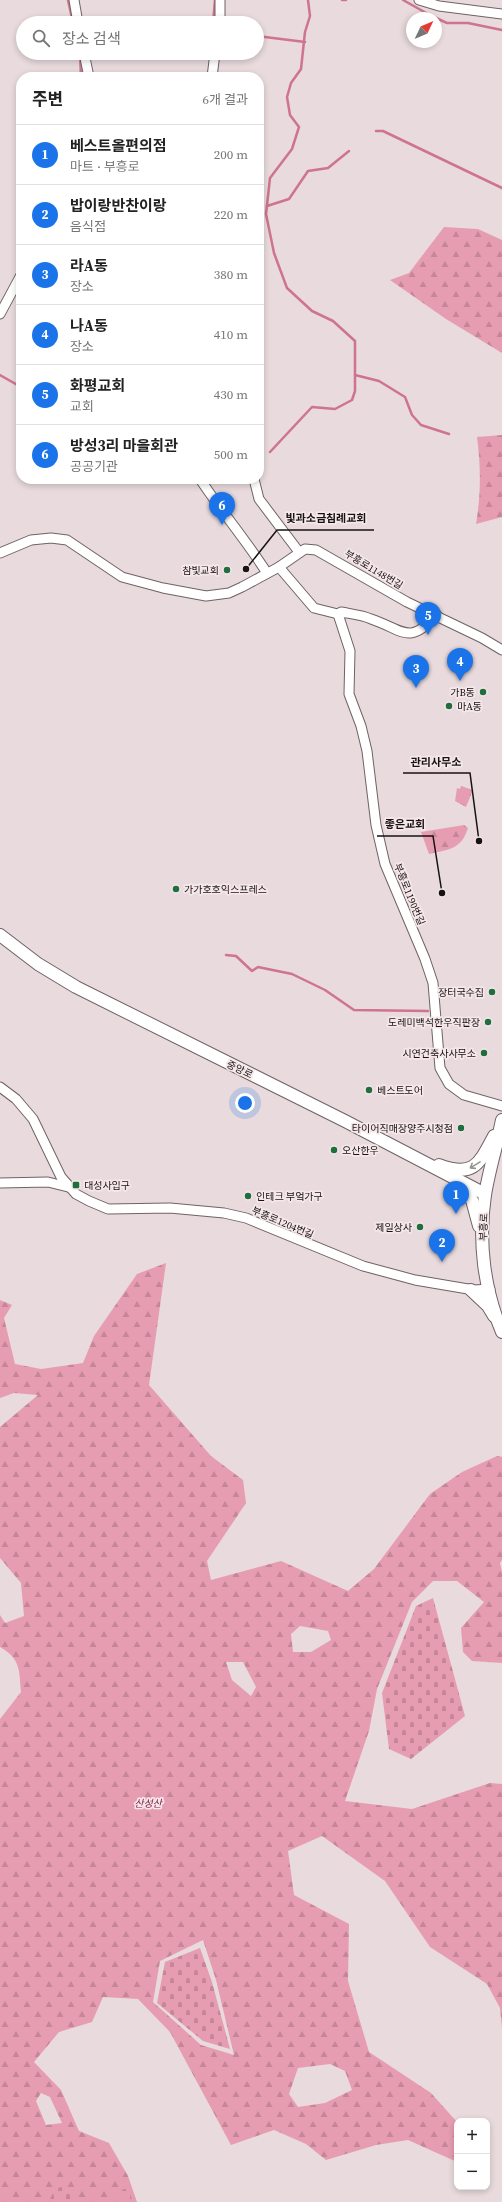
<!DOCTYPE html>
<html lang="ko">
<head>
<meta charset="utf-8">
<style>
  body { margin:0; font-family:"Source Serif 4","Noto Sans KR",serif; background:#f6f6f6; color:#222 }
  .controls { position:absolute; right:12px; bottom:12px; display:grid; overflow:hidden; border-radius:8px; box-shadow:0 2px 6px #0003 }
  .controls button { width:36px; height:36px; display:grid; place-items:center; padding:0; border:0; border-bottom:1px solid #e0e0e0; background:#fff; color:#222; font:20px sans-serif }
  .compass { position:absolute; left:406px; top:12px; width:36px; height:36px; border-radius:50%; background:#fff; box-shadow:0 2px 6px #0003; rotate:46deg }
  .you { position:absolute; left:245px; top:1103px; width:14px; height:14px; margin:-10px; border:3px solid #fff; border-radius:50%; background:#1a73e8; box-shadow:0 0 0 6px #1a73e833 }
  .badge { display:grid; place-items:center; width:26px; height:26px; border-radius:50%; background:#1a73e8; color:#fff; font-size:13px; font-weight:700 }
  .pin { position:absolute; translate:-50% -33px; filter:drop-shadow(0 1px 2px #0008) }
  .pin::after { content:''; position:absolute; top:21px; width:14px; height:12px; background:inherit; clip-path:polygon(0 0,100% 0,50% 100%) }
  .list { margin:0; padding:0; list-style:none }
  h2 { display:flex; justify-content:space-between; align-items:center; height:52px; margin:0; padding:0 16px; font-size:17px }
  h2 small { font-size:13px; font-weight:400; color:#767676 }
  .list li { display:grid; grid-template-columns:26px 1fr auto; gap:12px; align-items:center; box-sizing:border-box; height:60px; padding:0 16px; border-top:1px solid #e0e0e0 }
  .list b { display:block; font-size:15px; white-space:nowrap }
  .list p { margin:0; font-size:13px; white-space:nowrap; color:#767676 }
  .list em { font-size:13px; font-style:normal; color:#767676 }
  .icon { flex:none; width:22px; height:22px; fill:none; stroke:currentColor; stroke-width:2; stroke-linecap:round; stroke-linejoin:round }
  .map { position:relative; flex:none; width:502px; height:2202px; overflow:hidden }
  .search { position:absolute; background:#fff; box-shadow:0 2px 6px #0003; left:16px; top:16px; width:248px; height:44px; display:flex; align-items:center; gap:10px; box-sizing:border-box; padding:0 14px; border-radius:22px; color:#767676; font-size:15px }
  .panel { position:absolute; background:#fff; box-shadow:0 2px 6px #0003; left:16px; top:72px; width:248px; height:412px; border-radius:16px }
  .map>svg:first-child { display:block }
</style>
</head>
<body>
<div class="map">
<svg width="502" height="2202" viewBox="0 0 502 2202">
  <defs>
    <pattern id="forest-firs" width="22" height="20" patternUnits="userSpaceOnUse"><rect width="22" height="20" fill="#e79db1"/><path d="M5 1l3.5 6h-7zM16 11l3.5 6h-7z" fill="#c58697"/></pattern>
    <pattern id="cemetery-stones" width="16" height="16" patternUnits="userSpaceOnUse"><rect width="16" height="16" fill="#e79db1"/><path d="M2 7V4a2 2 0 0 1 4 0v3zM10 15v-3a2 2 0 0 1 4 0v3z" fill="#c58697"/></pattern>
    <pattern id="park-tufts" width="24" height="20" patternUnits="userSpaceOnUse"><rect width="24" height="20" fill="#e79db1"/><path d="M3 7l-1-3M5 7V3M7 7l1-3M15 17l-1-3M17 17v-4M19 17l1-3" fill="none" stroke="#c58697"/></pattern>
  </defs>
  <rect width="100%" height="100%" fill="#e8dadd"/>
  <!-- forest -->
  <g fill="url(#forest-firs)" fill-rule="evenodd">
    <path d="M444,227L478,229L502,240V353L446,319L390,280L409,273Z"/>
    <path d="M502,435V517L476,524C481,495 481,466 477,437Z"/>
    <path d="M464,825L468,828C461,850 449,849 429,854L421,832Z"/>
    <path d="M166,1263L149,1385L211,1456L243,1480L246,1503L207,1561L211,1580L281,1561L348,1591L374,1569L430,1494L462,1472L497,1456L502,1457V1560L500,1563L502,1572V1663L472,1661L463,1652L461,1628L484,1602L457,1581H433L412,1602L377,1689L369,1731L345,1801L412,1809L490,1783L502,1784V2028L500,2008L487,1984L430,1947L385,1881L322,1836L288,1851L294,1895L349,1924L348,1981L369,2052L431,2093L457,2122V2162L408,2140L376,2145L326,2160L306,2144L274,2130L231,2145L170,2032L138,1999L103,1997L92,2022L59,2032L34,2062L61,2090L79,2131L109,2143L128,2176L137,2202H0V1719L21,1692C19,1670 21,1659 0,1647V1615L5,1623L24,1616L21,1583L0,1558V1427L38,1395L14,1393L0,1398V1300L12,1305L4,1318L15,1364L41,1369L83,1363L94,1336L137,1274ZM300,1626L328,1631L331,1640L311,1652H293L291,1634ZM226,1662H243L256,1687L251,1696L232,1680ZM203,1940L216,1980L234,2055L201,2045L153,2002L160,1961ZM330,2064L345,2071L352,2090L325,2103L298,2107L289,2094L298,2068ZM41,2093L50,2097L62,2123L46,2125L36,2101Z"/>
  </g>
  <!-- cemetery -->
  <g fill="url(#cemetery-stones)">
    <path d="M433,1598L465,1716L411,1759L389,1749L382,1693L416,1606Z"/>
    <path d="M200,1948L212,1982L230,2049L203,2041L157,2003L165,1962Z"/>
    <path d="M63,2186L72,2190L77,2202H49L54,2190Z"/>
    <path d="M124,2189H128L133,2202H121L120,2191Z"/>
  </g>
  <!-- park -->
  <path fill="url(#park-tufts)" d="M461,786L473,790L466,807L455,801L457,788L460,789Z"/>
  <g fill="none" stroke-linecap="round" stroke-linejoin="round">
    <!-- stream -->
    <g stroke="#cf748e" stroke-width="2.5">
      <path d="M68,0L73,23"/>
      <path d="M342,0H346"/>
      <path d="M403,0L435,18"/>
      <path d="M82,18H92L103,23"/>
      <path d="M436,18L447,23H468L502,30"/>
      <path d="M175,23L180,20H189L193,23"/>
      <path d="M213,23L215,0"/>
      <path d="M257,36L305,42"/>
      <path d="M80,53L81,77"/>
      <path d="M376,131H383L502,188"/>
      <path d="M267,206L289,199L308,171L328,168L349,151"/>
      <path d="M17,274L21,267"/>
      <path d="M0,375L21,387"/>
      <path d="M355,375L379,381L405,397L412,415L421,425L449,434"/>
      <path d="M270,452L312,407L335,409L352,400L355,391V341L333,321L312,311L287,288L274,253L266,214L270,178L292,149L299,127L290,115L287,97L291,83L301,69L305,32L310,16L308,0"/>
      <path d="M226,955L236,956L252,971L258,967L292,974L325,990L354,1010L428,1011"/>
    </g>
    <defs>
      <g id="street">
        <path d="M74,0L78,23"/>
        <path d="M220,0V23"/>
        <path d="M419,0L439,6L502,14"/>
        <path d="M84,53L89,77"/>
        <path d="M212,77L215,53"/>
        <path d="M0,314L21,275"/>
        <path d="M200,479C221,511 246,540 267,573"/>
        <path d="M254,479L259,499L299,552"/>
        <path d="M0,553L31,540L51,538L67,540L122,577L163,588L206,596L229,593L242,587L279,567L305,549L316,550L407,602L482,638L502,650"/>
        <path d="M279,567L314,608L338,614L341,612C351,614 362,615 371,619C404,630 408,646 437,615"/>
        <path d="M338,614L350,651L349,694L361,726L367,751L376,825L385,864L425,959L433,983L440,1068L449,1084L464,1095L502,1106"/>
        <path d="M0,1087L16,1099L33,1119L61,1177L76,1194L89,1201L108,1209L170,1208L224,1213L246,1218L363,1266L415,1280L474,1290L490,1289"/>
        <path d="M0,1183L48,1182L68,1187"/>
      </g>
      <g id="secondary">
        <path d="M0,935L38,964L76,987L345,1121L485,1194"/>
        <path d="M502,1120C497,1145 489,1170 485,1195C478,1241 484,1290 502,1332"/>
        <path d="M439,1165C474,1178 479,1164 494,1136"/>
        <path d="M458,1185L472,1200L479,1226"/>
        <path d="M471,1290L488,1306L494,1316"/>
      </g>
    </defs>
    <!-- street casing -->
    <use href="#street" stroke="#6e6365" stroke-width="11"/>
    <!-- secondary casing -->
    <use href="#secondary" stroke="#6e6365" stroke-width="14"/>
    <!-- street -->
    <use href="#street" stroke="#fff" stroke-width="9"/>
    <!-- secondary -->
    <use href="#secondary" stroke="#fff" stroke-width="12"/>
  </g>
  <!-- one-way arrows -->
  <defs><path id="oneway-shaft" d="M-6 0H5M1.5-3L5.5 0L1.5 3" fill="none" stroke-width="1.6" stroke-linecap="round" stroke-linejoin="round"/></defs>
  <use stroke="#979495" href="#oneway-shaft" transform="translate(475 1165) rotate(148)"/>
  <!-- markers -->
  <g fill="#206e3e" stroke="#f5e7ea" stroke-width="1.5">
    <circle cx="227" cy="570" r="4"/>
    <circle cx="483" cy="692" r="4"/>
    <circle cx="449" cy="706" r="4"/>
    <circle cx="176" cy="889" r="4"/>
    <circle cx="492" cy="992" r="4"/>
    <circle cx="488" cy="1022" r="4"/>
    <circle cx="484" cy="1053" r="4"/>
    <circle cx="369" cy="1090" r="4"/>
    <circle cx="461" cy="1128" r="4"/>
    <circle cx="334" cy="1150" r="4"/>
    <rect x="72" y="1181" width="8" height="8" rx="2"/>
    <circle cx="248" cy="1196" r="4"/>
    <circle cx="420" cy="1227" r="4"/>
  </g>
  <g text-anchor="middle" stroke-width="3.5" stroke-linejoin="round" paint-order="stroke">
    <!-- street labels -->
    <g font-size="10" fill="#171213" stroke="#f5e7ea">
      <text transform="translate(374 569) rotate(31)" y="4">부흥로1148번길</text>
      <text transform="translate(410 894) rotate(68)" y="4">부흥로1190번길</text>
      <text transform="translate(240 1069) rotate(26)" y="4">중앙로</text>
      <text transform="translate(283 1222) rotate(23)" y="4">부흥로1204번길</text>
      <text transform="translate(483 1227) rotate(-88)" y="4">부흥로</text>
    </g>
    <!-- poi labels -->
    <g font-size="10" fill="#171213" stroke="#f5e7ea" text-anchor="end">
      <text x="219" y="574">참빛교회</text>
      <text x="475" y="696">가B동</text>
      <text x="457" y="710" text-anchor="start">마A동</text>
      <text x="184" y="893" text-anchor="start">가가호호익스프레스</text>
      <text x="484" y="996">장터국수집</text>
      <text x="480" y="1026">도레미백석한우직판장</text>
      <text x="476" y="1057">시연건축사사무소</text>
      <text x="377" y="1094" text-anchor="start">베스트도어</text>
      <text x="453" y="1132">타이어직매장양주시청점</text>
      <text x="342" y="1154" text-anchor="start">오산한우</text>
      <text x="84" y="1189" text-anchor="start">대성사입구</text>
      <text x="256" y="1200" text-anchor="start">인테크 부엌가구</text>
      <text x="412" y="1231">제일상사</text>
    </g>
    <!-- park labels -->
    <g font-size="10" font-style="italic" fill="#7e0e3e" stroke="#f5e7ea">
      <text x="148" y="1807">산성산</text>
    </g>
  </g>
  <!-- callouts -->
  <path fill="none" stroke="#171213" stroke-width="1.5" d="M246 569L277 530H374M479 841L470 773H403M442 893L433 836H377"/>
  <g fill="#171213" stroke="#f5e7ea" stroke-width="1.5">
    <circle cx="246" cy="569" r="4"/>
    <circle cx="479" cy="841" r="4"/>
    <circle cx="442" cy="893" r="4"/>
  </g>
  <g font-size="11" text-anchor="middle" font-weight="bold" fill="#171213" stroke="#f5e7ea" stroke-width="3.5" stroke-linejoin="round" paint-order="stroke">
    <text x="326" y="522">빛과소금침례교회</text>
    <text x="436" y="766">관리사무소</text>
    <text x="405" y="828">좋은교회</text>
  </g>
</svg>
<div class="controls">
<button>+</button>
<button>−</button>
</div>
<svg class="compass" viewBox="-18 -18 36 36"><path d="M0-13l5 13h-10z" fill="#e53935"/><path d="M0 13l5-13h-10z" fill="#767676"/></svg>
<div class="you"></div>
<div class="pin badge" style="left:456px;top:1214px">1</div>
<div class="pin badge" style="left:442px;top:1262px">2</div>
<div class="pin badge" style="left:416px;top:688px">3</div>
<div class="pin badge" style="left:460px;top:681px">4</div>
<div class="pin badge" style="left:428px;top:635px">5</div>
<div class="pin badge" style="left:222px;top:525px">6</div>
<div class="search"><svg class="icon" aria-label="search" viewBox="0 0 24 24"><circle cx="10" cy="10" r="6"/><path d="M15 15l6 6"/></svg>장소 검색</div>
<section class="panel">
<h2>주변<small>6개 결과</small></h2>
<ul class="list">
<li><span class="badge">1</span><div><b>베스트올편의점</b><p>마트 · 부흥로</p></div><em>200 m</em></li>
<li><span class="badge">2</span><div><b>밥이랑반찬이랑</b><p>음식점</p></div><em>220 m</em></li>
<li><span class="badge">3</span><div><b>라A동</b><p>장소</p></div><em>380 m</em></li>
<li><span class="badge">4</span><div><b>나A동</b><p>장소</p></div><em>410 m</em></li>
<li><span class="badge">5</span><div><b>화평교회</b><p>교회</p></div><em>430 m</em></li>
<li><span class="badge">6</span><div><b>방성3리 마을회관</b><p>공공기관</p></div><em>500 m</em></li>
</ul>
</section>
</div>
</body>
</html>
